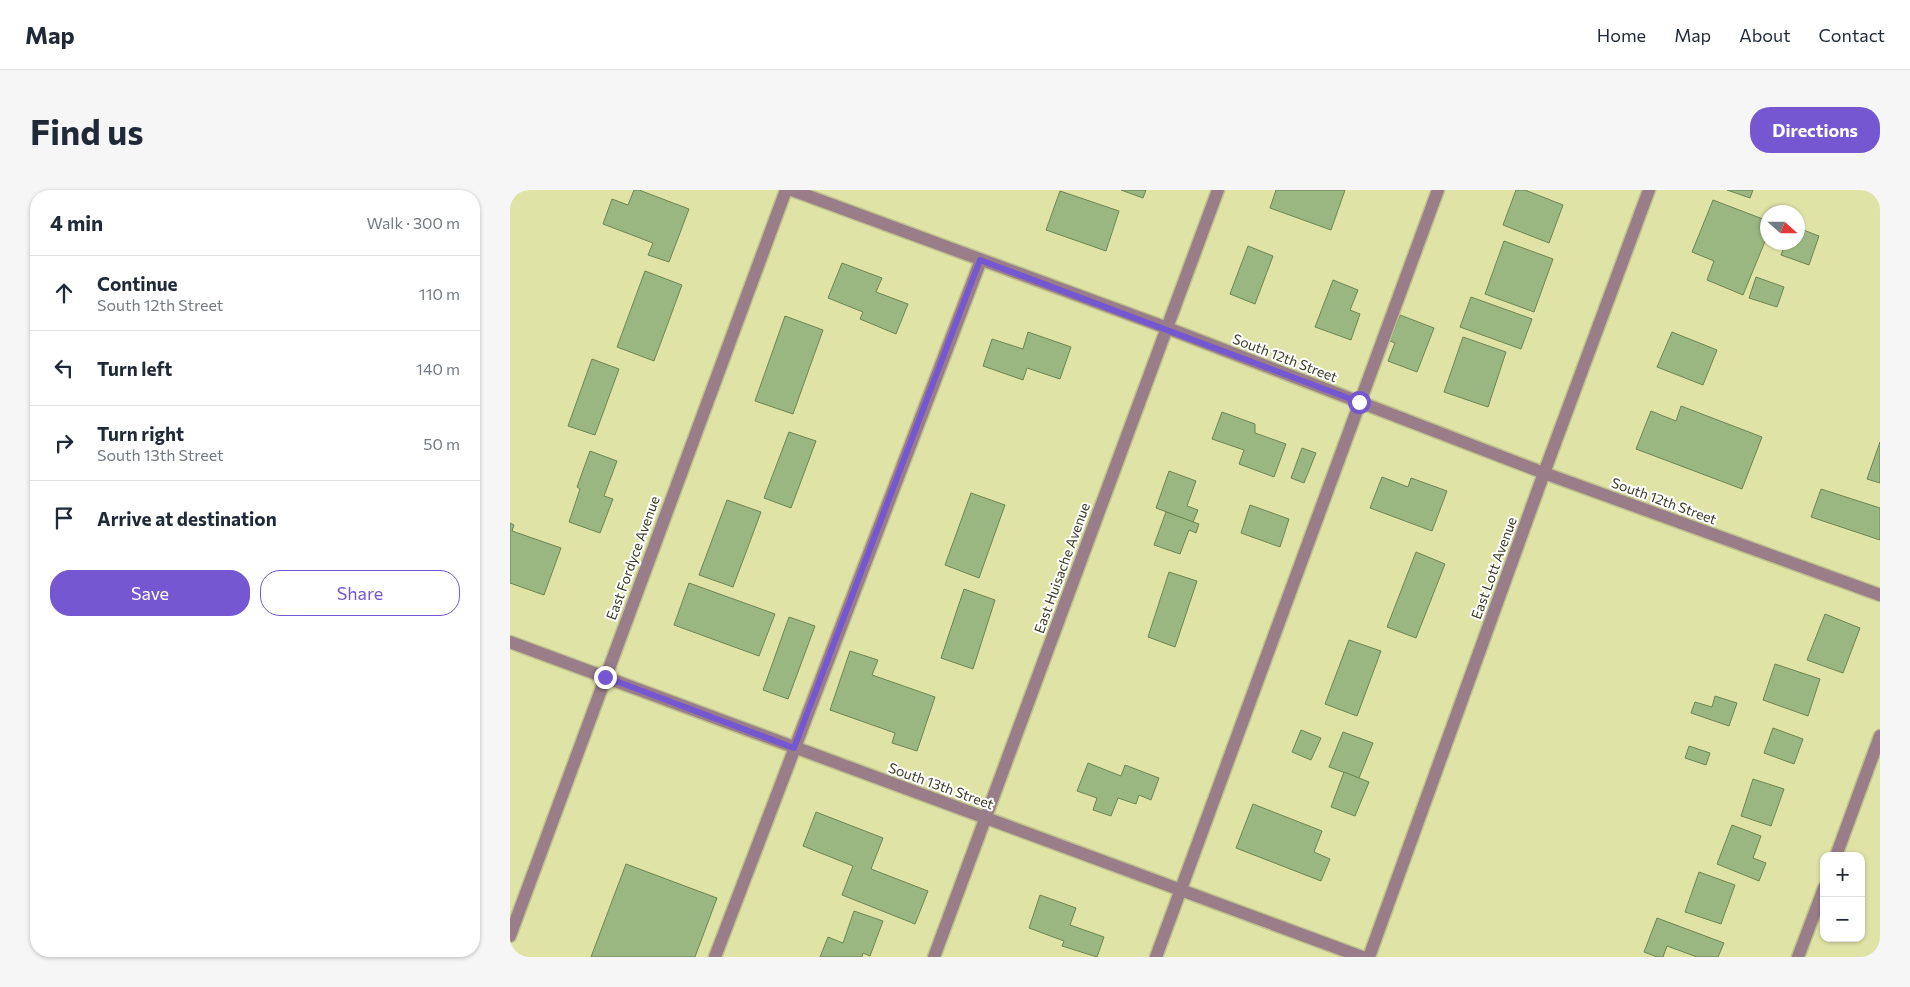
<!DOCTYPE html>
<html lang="en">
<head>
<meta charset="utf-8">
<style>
  body { margin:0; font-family:Commissioner,sans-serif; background:#f6f6f7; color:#1f2937 }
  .controls { position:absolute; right:15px; bottom:15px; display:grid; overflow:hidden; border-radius:10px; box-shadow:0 1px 4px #0004 }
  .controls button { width:45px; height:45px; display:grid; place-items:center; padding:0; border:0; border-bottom:1px solid #e0e1e3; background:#fff; color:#1f2937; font:25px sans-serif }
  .compass { position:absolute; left:1250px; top:15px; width:45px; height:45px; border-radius:50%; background:#fff; box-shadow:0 1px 4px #0004; rotate:111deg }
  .stop { position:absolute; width:15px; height:15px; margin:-11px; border:4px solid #7557d1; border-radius:50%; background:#fff }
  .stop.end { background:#7557d1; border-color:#fff; box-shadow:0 1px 5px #0008 }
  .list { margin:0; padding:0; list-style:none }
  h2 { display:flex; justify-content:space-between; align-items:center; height:65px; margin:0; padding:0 20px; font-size:21px }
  h2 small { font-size:16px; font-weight:400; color:#747a83 }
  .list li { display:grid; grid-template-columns:32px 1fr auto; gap:15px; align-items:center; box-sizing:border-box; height:75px; padding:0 20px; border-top:1px solid #e0e1e3 }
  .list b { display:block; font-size:19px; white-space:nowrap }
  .list p { margin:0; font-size:16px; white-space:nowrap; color:#747a83 }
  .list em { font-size:16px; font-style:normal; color:#747a83 }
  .actions { display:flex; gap:10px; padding:15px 20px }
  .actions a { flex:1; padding:11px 0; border:1px solid #7557d1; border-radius:20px; text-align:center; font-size:18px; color:#7557d1 }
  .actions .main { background:#7557d1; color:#fff }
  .icon { flex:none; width:28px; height:28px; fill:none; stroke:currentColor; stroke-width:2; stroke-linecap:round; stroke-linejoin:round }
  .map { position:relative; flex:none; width:1370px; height:767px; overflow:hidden; border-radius:20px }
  header { display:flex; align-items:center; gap:30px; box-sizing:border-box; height:70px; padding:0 25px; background:#fff; border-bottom:1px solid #e0e1e3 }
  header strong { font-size:24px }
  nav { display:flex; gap:28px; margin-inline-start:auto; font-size:18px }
  .intro { display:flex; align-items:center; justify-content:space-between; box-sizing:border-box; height:120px; padding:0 30px }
  h1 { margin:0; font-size:35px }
  .button { padding:12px 22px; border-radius:20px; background:#7557d1; color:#fff; font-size:18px; font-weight:700 }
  main { display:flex; gap:30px; padding:0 30px }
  aside { flex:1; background:#fff; border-radius:20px; box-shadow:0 1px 4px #0004 }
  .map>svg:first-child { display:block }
</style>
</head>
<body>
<header>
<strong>Map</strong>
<nav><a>Home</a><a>Map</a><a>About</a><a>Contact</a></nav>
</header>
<div class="intro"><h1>Find us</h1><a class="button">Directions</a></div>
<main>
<aside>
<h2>4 min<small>Walk · 300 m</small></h2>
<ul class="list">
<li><svg class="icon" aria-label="ahead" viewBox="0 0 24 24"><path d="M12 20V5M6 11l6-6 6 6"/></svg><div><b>Continue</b><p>South 12th Street</p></div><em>110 m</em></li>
<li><svg class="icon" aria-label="left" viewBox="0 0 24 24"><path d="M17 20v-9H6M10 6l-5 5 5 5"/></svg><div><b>Turn left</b></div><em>140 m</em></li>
<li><svg class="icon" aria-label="right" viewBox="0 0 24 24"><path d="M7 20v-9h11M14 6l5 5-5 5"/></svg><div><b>Turn right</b><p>South 13th Street</p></div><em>50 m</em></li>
<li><svg class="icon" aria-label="arrive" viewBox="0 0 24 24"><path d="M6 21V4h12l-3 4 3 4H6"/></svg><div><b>Arrive at destination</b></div></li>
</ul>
<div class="actions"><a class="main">Save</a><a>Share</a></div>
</aside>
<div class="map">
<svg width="1370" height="767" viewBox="0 0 1370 767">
  <rect width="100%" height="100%" fill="#e0e3a6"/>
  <!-- building -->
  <g fill="#9bb781" stroke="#6c8552">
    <path d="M124,0H129L179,19L159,72L138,65L143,53L93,34L102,9L118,15Z"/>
    <path d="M611,0H636L633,8Z"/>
    <path d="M766,0H835L821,40L760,18Z"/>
    <path d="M1006,0H1015L1053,15L1039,53L993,35Z"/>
    <path d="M1217,0H1243L1240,8Z"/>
    <path d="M550,1L609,21L596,61L536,40Z"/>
    <path d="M1203,10L1258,31V44L1233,105L1197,90L1204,71L1182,62Z"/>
    <path d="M1288,38L1309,46L1299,75L1271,65L1276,52H1288Z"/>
    <path d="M994,51L1043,69L1024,122L975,104Z"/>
    <path d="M738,56L763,66L745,114L720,104Z"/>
    <path d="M332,73L372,88L366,102L398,114L386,144L350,129L353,122L318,108Z"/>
    <path d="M135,81L172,95L144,171L107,157Z"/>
    <path d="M1246,87L1274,97L1267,117L1239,108Z"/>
    <path d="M823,90L848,100L840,120L850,124L841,150L805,137Z"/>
    <path d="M961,107L1022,129L1011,159L950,137Z"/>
    <path d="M890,125L924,138L907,182L878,171L885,153L880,151Z"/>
    <path d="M275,126L313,140L283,224L245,211Z"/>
    <path d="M518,142L561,157L550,189L517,178L513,190L473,176L482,149L513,159Z"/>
    <path d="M1162,142L1207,160L1193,195L1147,177Z"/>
    <path d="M953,147L996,162L978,217L934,202Z"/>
    <path d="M82,169L109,179L85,245L58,236Z"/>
    <path d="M1171,216L1252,247L1232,299L1126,259L1141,221L1166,231Z"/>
    <path d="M712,222L745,234V243L776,254L764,287L729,274L734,260L702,249Z"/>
    <path d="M279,242L306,251L281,318L254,308Z"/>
    <path d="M1370,252V293L1357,289Z"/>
    <path d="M792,258L806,263L794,293L781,288Z"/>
    <path d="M80,261L107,271L94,306L103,309L90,343L59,332L70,299L67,297Z"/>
    <path d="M659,281L686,291L677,316L688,320L683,332L646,318Z"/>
    <path d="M872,287L898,297L901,288L937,301L922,341L860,318Z"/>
    <path d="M1311,299L1370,318V350L1301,327Z"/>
    <path d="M461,303L495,315L469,388L435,375Z"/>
    <path d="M217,310L251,322L223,397L189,385Z"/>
    <path d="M740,315L779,329L770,357L731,343Z"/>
    <path d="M656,322L689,334L686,343L679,340L670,364L644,355Z"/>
    <path d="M0,333L4,335L2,341L51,358L34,405L0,393Z"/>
    <path d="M906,362L935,374L906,448L877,437Z"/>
    <path d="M659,382L687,391L665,457L638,447Z"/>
    <path d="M179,393L265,424L249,466L164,435Z"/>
    <path d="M454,399L485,410L463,479L431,468Z"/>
    <path d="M1315,424L1350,438L1333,483L1297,470Z"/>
    <path d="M279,427L305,436L278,509L253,500Z"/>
    <path d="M839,450L871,461L847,526L815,514Z"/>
    <path d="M340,461L368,470L362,485L425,507L407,561L382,553L385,543L320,520Z"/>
    <path d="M1265,474L1310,489L1298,526L1253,510Z"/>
    <path d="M1205,506L1227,513L1219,536L1181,523L1185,512L1202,517Z"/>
    <path d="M1263,538L1293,549L1284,574L1254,563Z"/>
    <path d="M791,540L811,548L801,570L782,562Z"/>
    <path d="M833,542L863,553L849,588L819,577Z"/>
    <path d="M1179,556L1200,563L1196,575L1175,568Z"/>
    <path d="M578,573L611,586L615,575L649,588L641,610L629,605L626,614L608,608L601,626L583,620L587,608L567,601Z"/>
    <path d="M834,582L859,592L845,626L821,617Z"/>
    <path d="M1243,589L1274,599L1261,636L1231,626Z"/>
    <path d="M743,614L812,641L804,662L820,669L811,691L726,658Z"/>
    <path d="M306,622L373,648L361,679L418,701L405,734L332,705L343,676L293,656Z"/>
    <path d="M1222,635L1251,646L1243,668L1256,673L1249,691L1207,674Z"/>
    <path d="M116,674L207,708L185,767H81Z"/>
    <path d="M1189,682L1225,695L1211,734L1175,722Z"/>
    <path d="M530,705L566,718L560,735L594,747L587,767L552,756L554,751L519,738Z"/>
    <path d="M344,721L373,731L360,766L353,763L352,767H310L318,747L333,753Z"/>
    <path d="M1147,728L1214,753L1208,767H1187L1157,756L1153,767H1147L1134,762Z"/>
  </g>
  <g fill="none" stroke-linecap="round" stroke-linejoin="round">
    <defs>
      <g id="minor">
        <path d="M282,0L657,138L1034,283L1370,405"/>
        <path d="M0,452L852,767"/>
        <path d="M1326,666L1370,546"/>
        <path d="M0,746L276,0"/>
        <path d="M205,767L471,70"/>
        <path d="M424,767L708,0"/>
        <path d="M646,767L928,0"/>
        <path d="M859,767L1034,283L1139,0"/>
        <path d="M1288,767L1314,698"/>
      </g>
    </defs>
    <!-- minor casing -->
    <use href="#minor" stroke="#bfc28c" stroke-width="15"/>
    <!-- minor -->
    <use href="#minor" stroke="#997e8a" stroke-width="12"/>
  </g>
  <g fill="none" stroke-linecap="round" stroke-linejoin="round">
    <!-- route -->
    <path stroke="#7557d1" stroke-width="6" d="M95,487L284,558L470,70L849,212"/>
  </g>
  <g text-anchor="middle" stroke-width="4" stroke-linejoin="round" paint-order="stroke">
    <!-- street labels -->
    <g font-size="14" fill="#3b3c24" stroke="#fff">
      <text transform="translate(775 168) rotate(21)" y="5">South 12th Street</text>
      <text transform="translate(1154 311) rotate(20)" y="5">South 12th Street</text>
      <text transform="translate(123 368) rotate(-70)" y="5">East Fordyce Avenue</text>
      <text transform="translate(552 378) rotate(-70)" y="5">East Huisache Avenue</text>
      <text transform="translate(984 378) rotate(-70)" y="5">East Lott Avenue</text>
      <text transform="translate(431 596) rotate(20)" y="5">South 13th Street</text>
    </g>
  </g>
</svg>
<div class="controls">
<button>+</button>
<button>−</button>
</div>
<svg class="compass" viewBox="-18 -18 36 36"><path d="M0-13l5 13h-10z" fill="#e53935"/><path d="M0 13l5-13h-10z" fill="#747a83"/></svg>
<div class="stop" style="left:849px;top:212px"></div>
<div class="stop end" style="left:95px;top:487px"></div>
</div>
</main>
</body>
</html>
